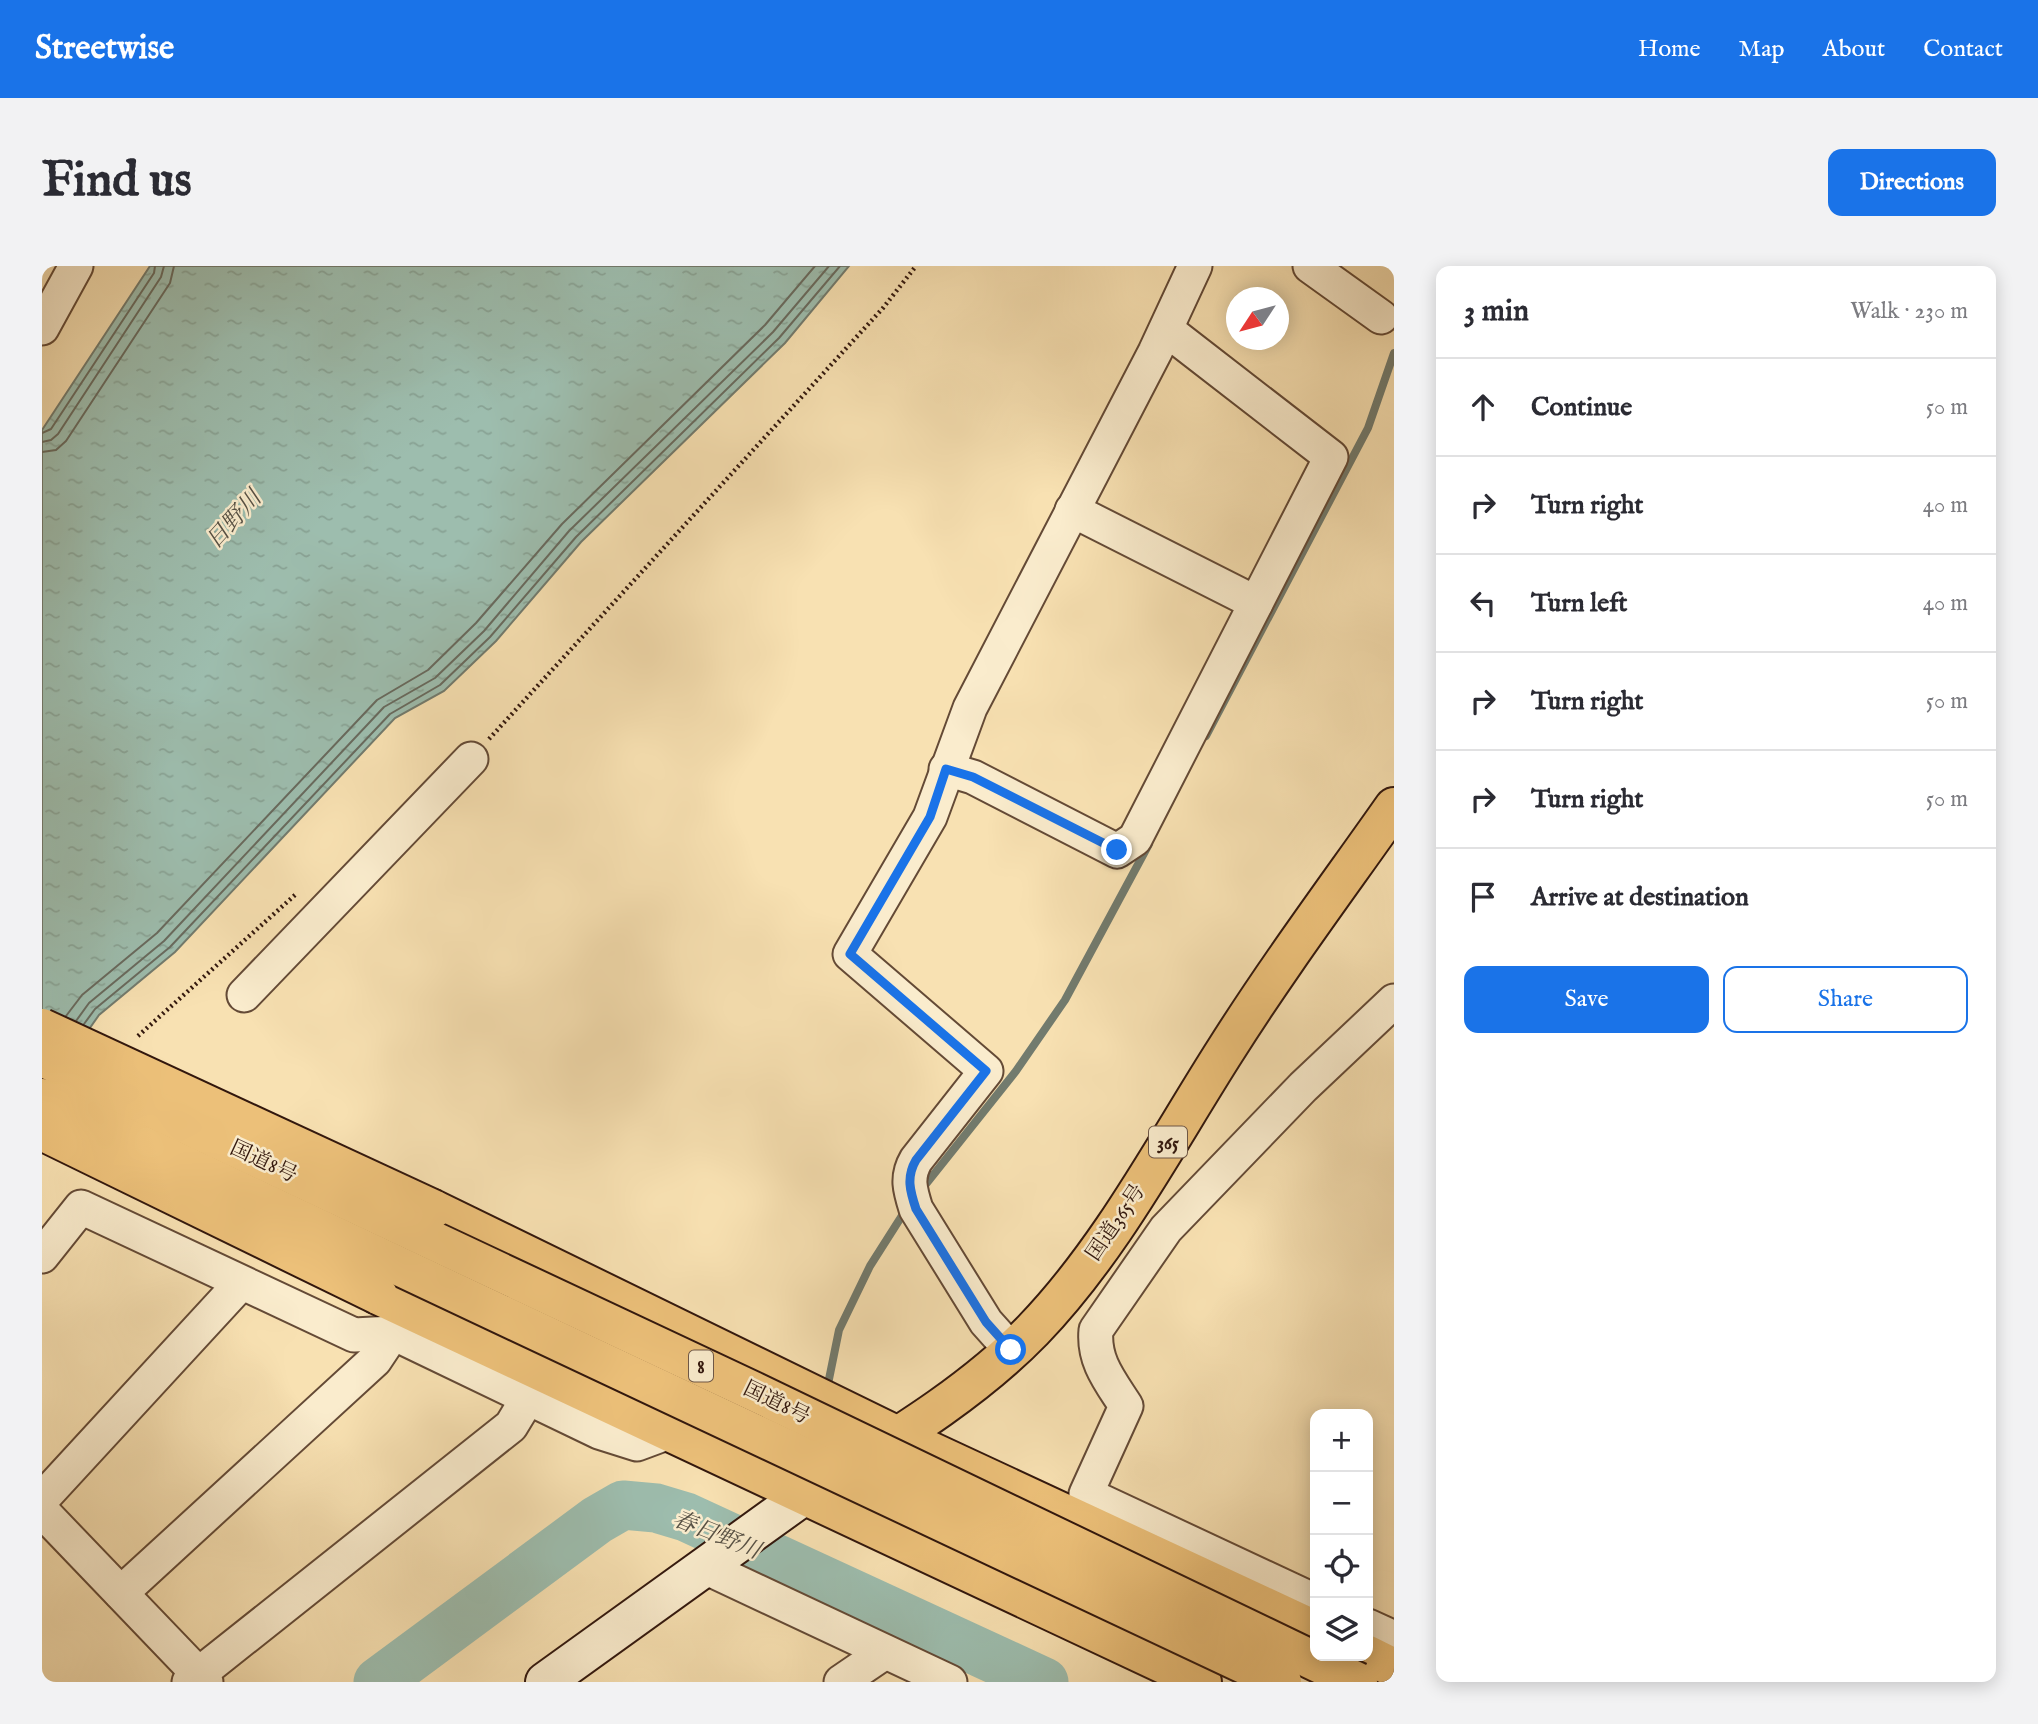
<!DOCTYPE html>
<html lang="en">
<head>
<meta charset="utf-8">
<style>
  body { margin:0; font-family:"IM FELL English","Noto Serif JP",serif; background:#f2f2f3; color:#2b2b33 }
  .controls { position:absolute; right:21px; bottom:21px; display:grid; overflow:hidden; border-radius:14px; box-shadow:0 4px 18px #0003 }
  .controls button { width:63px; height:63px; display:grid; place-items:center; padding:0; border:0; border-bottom:2px solid #e1e1e2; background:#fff; color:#2b2b33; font:35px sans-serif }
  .compass { position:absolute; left:1184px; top:21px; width:63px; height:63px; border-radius:50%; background:#fff; box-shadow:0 4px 18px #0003; rotate:234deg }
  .stop { position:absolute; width:21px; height:21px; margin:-16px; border:5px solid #1a73e8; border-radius:50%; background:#fff }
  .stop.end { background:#1a73e8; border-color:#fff; box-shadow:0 2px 7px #0008 }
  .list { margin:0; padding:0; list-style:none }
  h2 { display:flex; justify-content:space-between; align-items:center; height:91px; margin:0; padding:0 28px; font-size:30px }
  h2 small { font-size:23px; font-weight:400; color:#7c7c81 }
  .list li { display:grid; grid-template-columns:46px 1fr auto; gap:21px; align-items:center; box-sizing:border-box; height:98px; padding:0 28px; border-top:2px solid #e1e1e2 }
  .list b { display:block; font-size:26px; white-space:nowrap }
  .list em { font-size:23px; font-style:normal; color:#7c7c81 }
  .actions { display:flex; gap:14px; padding:21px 28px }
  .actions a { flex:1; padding:16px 0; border:2px solid #1a73e8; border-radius:14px; text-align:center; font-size:24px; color:#1a73e8 }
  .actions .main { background:#1a73e8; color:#fff }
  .icon { flex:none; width:38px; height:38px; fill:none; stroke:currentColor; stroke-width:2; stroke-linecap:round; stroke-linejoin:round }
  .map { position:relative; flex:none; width:1352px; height:1416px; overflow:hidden; border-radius:14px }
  header { display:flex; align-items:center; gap:42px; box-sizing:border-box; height:98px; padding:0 35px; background:#1a73e8; color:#fff }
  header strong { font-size:33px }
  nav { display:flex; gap:38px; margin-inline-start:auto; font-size:24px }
  .intro { display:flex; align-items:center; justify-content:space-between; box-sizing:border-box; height:168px; padding:0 42px }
  h1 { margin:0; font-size:49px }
  .button { padding:18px 32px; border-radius:14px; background:#1a73e8; color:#fff; font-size:24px; font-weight:700 }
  main { display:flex; gap:42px; padding:0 42px }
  aside { flex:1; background:#fff; border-radius:14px; box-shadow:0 4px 18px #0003 }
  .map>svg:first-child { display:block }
</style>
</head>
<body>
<header>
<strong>Streetwise</strong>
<nav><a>Home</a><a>Map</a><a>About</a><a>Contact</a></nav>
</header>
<div class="intro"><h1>Find us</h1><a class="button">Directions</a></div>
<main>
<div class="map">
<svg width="1352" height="1416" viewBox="0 0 1352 1416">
  <defs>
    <pattern id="water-ripples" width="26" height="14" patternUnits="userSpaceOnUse" patternTransform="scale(1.75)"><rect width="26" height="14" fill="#9dbdae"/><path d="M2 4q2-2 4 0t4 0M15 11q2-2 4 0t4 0" fill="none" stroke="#88a294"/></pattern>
  </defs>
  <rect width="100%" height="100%" fill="#f8e1b2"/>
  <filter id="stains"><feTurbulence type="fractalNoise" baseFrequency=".00286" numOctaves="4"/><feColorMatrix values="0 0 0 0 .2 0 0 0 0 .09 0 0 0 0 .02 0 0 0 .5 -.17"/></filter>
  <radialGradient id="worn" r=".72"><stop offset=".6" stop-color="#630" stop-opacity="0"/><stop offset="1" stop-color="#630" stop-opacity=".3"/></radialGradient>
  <!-- water -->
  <path fill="url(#water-ripples)" stroke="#727b6e" stroke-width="2" d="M108,0H807L743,77L539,276L454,375L402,425L353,452L133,686L57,749L0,830V164Z"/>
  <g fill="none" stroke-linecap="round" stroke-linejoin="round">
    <!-- shore -->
    <g stroke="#686a5e" stroke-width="2">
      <path d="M0,167L9,163L112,7L113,0"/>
      <path d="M0,176L9,174L16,168L119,11L122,0"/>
      <path d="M0,186L14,184L24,175L128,17L132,0"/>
      <path d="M24,750L40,729L115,667L335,434L386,404L434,357L520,258L723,59L773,0"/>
      <path d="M34,755L47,737L122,675L342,441L393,412L442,365L527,265L731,66L787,0"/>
      <path d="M42,758L53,743L128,681L348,448L398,419L448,371L534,271L737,72L798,0"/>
    </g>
    <!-- stream -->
    <g stroke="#727b6e" stroke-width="8">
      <path d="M1164,470L1326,162L1352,87"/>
      <path d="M884,918L974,805L1023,734L1107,578"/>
      <path d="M785,1123L797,1064L828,1000L863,945"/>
    </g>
    <!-- river -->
    <path stroke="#9dbdae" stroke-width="49" d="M336,1416L555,1254L581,1239L614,1242L644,1251L1002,1416"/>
    <defs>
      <g id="street">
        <path d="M1268,0L1339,51"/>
        <path d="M0,62L34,0"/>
        <path d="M1030,244L1214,337"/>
        <path d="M904,503L931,511L1075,585L1093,573L1289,191L1125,64"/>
        <path d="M202,729L429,493"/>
        <path d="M0,990L39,941L312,1069L351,1067L557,1166L595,1178L630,1165"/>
        <path d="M969,1084L944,1056L874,943C868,924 864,911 874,894L944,805L808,688L888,551L928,442L1113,86L1153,0"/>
        <path d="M0,1233L199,1017"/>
        <path d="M0,1245L164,1416"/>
        <path d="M663,1301L908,1416"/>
        <path d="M79,1327L333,1094L351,1067"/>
        <path d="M1273,1335L1044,1228L1084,1140C1068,1115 1051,1095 1054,1064L1124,963L1261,821L1352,735"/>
        <path d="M1326,1360L1352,1372"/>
        <path d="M147,1416L469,1160L486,1132"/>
        <path d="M799,1416L843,1386"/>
      </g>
      <path id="secondary" d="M503,1416L764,1228"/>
      <g id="highway">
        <path d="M391,943L856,1170L1273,1364"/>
        <path d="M336,1029L1160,1416"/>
        <path d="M764,1228C842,1179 926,1131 991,1064C1069,983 1123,879 1183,785C1236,701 1295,622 1352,541"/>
        <path d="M1326,1389L1352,1402"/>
      </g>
    </defs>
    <!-- street casing -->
    <use href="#street" stroke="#644a36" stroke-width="37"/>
    <!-- secondary casing -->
    <use href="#secondary" stroke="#32170d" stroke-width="42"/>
    <!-- highway casing -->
    <use href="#highway" stroke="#32170d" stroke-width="42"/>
    <!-- path -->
    <g stroke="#32170d" stroke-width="4.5" stroke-dasharray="2 3.5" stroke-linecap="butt">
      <path d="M447,473L841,42L874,0"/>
      <path d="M96,770L253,629"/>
    </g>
    <!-- street -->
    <use href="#street" stroke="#faeccd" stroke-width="33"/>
    <!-- secondary -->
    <use href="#secondary" stroke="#faeccd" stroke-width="38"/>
    <!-- highway -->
    <use href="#highway" stroke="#ecc079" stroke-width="38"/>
    <defs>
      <g id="highway-bridge">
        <path d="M0,762L391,943"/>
        <path d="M0,791L711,1125L1316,1416"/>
        <path d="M0,832L1240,1416"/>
        <path d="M0,865L336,1029"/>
      </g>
    </defs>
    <!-- highway-bridge casing -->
    <use href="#highway-bridge" stroke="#32170d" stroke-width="42" stroke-linecap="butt"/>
    <!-- highway-bridge -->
    <use href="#highway-bridge" stroke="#ecc079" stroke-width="38"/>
  </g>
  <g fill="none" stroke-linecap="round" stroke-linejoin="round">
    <!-- route -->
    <path stroke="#1a73e8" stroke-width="9" d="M969,1084L944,1056L874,943C868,925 864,911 874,894L944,805L808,688L888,551L904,503L931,511L1075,584"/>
  </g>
  <g text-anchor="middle" stroke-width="5" stroke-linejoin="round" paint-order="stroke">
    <!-- shield labels -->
    <g fill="#faeccd" stroke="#6e5747" stroke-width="2">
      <rect x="1107" y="860.5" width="38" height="31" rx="5"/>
      <rect x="647" y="1084.5" width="24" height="31" rx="5"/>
    </g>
    <g font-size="19" font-weight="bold" fill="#32170d">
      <text x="1126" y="883">365</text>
      <text x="659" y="1107">8</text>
    </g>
    <!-- street labels -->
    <g font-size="21" fill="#32170d" stroke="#faeccd">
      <text transform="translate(222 895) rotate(25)" y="7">国道8号</text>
      <text transform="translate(1073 956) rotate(-56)" y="7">国道365号</text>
      <text transform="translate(735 1136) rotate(26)" y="7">国道8号</text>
    </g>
    <!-- water labels -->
    <g font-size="23" font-style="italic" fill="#575145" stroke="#faeccd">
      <text transform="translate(191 253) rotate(-48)" y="8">日野川</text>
      <text transform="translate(675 1268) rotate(22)" y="8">春日野川</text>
    </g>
  </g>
  <rect width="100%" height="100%" filter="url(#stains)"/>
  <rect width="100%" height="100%" fill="url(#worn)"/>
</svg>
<div class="controls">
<button>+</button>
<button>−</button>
<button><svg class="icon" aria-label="locate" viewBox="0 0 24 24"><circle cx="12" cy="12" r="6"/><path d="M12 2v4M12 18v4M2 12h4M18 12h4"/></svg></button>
<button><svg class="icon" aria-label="layers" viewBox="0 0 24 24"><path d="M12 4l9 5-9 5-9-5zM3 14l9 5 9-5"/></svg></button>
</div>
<svg class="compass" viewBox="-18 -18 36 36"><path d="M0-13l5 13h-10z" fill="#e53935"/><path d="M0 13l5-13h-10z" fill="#7c7c81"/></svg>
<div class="stop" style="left:969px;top:1084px"></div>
<div class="stop end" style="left:1075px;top:584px"></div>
</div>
<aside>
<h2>3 min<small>Walk · 230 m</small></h2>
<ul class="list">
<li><svg class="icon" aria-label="ahead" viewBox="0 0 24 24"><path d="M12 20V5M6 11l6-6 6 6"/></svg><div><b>Continue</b></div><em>50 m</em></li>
<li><svg class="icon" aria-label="right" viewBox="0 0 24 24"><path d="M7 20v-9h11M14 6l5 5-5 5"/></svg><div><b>Turn right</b></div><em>40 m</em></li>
<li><svg class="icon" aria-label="left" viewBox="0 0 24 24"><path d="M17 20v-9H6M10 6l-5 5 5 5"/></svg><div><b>Turn left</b></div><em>40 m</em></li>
<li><svg class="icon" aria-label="right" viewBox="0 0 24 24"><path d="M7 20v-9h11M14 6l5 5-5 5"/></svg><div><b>Turn right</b></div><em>50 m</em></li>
<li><svg class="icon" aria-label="right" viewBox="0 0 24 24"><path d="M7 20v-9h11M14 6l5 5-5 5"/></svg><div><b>Turn right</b></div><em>50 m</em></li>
<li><svg class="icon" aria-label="arrive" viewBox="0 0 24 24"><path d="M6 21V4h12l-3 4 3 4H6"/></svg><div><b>Arrive at destination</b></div></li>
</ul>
<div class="actions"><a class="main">Save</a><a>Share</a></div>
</aside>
</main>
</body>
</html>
